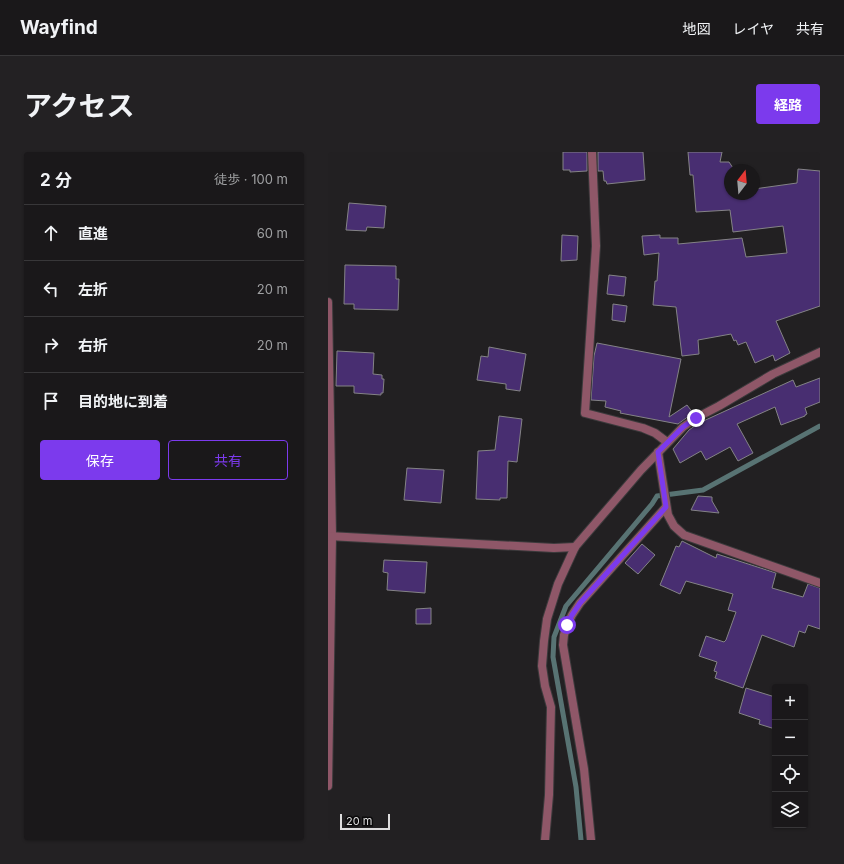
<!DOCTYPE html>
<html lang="ja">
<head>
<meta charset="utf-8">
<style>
  body { margin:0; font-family:Inter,"Noto Sans JP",sans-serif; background:#232123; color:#f1f3f6 }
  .controls { position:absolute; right:12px; bottom:12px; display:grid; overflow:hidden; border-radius:4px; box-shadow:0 1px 3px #0004 }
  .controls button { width:36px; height:36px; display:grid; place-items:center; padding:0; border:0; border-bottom:1px solid #383739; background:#1a181a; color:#f1f3f6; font:20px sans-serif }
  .compass { position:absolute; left:396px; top:12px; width:36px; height:36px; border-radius:50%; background:#1a181a; box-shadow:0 1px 3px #0004; rotate:16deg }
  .scale { position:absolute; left:12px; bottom:10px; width:50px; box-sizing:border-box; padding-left:4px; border:2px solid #deddde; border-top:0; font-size:11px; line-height:14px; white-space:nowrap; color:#deddde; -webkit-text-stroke:3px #0b0a0b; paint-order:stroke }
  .stop { position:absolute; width:12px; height:12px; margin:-9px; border:3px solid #7c3aed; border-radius:50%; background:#fff }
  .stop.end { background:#7c3aed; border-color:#fff; box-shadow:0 1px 4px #0008 }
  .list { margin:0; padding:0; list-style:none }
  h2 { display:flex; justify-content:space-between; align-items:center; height:52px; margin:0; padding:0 16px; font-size:17px }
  h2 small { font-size:13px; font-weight:400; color:#9fa0a2 }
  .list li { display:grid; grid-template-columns:26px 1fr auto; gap:12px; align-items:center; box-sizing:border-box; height:56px; padding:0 16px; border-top:1px solid #383739 }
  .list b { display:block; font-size:15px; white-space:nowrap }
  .list em { font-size:13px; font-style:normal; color:#9fa0a2 }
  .actions { display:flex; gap:8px; padding:12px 16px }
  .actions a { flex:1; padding:9px 0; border:1px solid #7c3aed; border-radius:4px; text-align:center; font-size:14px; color:#7c3aed }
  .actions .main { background:#7c3aed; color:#fff }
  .icon { flex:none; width:22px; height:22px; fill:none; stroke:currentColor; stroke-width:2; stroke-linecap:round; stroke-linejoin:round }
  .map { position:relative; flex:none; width:492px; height:688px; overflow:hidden; border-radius:4px }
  header { display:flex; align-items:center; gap:24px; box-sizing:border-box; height:56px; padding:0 20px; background:#1a181a; border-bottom:1px solid #383739 }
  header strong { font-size:19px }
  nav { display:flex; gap:22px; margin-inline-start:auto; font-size:14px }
  .intro { display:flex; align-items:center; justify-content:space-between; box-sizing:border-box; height:96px; padding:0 24px }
  h1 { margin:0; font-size:28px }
  .button { padding:10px 18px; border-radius:4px; background:#7c3aed; color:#fff; font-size:14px; font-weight:700 }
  main { display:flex; gap:24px; padding:0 24px }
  aside { flex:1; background:#1a181a; border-radius:4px; box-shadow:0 1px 3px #0004 }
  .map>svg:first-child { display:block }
</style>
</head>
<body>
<header>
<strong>Wayfind</strong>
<nav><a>地図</a><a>レイヤ</a><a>共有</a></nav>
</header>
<div class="intro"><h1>アクセス</h1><a class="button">経路</a></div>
<main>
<aside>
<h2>2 分<small>徒歩 · 100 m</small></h2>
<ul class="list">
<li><svg class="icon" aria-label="ahead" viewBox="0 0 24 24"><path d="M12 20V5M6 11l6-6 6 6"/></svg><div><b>直進</b></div><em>60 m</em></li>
<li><svg class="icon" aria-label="left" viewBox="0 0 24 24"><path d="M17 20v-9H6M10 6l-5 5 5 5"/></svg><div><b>左折</b></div><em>20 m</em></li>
<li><svg class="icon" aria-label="right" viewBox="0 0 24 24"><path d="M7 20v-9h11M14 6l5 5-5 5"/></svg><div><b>右折</b></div><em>20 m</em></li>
<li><svg class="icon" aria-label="arrive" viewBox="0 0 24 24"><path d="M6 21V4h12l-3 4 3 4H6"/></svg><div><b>目的地に到着</b></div></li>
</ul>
<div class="actions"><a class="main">保存</a><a>共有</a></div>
</aside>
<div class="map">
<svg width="492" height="688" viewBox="0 0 492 688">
  <rect width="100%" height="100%" fill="#222022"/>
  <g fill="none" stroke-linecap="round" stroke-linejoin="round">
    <!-- stream -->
    <path stroke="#587373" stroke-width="5" d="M253,688L248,635L225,505L226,485L238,454L324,352L329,344L375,338L492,274"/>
  </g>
  <!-- building -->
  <g fill="#482e71" stroke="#848386">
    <path d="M235,0H259V19L242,20V18H235Z"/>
    <path d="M270,0H315L317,28L279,32L278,29H276L275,19H270Z"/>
    <path d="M360,0H394L392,10H401L405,16V18H402V42H426V37L469,31L470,17L492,19V154L448,169L462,201L447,209L445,203L427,211L418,190L410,193L408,188L406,189L403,182L370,188L371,202L354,204L348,155L325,153L327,129H329L331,101L316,103L314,84L332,83V86H350V92L414,86L418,105L459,101L455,74L405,80L402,58L368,60L365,23H362Z"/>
    <path d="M21,51L58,54L56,76L39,75L38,79L18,78Z"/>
    <path d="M234,83L250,84L249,108L233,109Z"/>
    <path d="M17,113L68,114V127H71L70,158L26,157V152H16Z"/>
    <path d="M281,123L298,125L296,144L279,142Z"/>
    <path d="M285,152L299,154L297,170L284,168Z"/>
    <path d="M269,191L353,207L341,265L359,253L365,261L350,272L292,261L293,259L277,255L278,249L263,248L266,204Z"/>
    <path d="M161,195L198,202L192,239L178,237V232L149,228L153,204L160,205Z"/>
    <path d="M9,199L46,201L45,222L54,223V227H56L55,241H53V243L26,241V234H8Z"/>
    <path d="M492,226V250L477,256L479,262L477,263V264L453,273L447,255L409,272L425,301L410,309L402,295L378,308L373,299L352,311L345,297L361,278L371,271L465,228L468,235Z"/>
    <path d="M171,264L194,267L189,310L180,309L179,346H172V348L148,347L150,299L167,298Z"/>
    <path d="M79,316L116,318L113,351L76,348Z"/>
    <path d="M370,344L384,345V349L391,361L363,358Z"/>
    <path d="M354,389L388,406L389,402L448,421L444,436L475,445L480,432L492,436V477L480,473L477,481L471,479L466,495L434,483L415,536L387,526L389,520L386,519L389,510L371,504L378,484L396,490L398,488L408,460L400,458L405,442L358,429L352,442L332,433L348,394L351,395Z"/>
    <path d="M314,392L327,403L310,422L297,411Z"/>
    <path d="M56,408L99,410L97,441L59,438L60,421L55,420Z"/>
    <path d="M103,456V472H88V457Z"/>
    <path d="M418,536L447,545V577L431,572L432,568L411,561Z"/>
  </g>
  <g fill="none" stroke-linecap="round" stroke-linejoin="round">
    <defs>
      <g id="street">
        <path d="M264,0L268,94L257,261L315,276L327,281L339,290"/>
        <path d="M0,150L4,384L0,634"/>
        <path d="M330,300L340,363L346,374L356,383L492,431"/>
        <path d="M0,384L226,396L247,395"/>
        <path d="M217,688L221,643L223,555L217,534L214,514L216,489L219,467L230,432L247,395L313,318L355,275L368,266L391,254L445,222L492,200"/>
        <path d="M263,688L256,617L235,493L236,483L239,473L244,463L252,451L338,355"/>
      </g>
    </defs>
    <!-- street casing -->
    <use href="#street" stroke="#3c3a3c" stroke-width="10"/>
    <!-- street -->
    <use href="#street" stroke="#8f5768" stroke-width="8"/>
  </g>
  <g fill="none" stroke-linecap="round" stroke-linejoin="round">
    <!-- route -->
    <path stroke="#7c3aed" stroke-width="5" d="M239,473L244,463L252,451L338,355L330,300L355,275L368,266"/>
  </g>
</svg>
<div class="controls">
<button>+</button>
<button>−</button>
<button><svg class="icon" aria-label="locate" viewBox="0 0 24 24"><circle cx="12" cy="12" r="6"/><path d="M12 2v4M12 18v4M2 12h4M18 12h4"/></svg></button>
<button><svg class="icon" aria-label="layers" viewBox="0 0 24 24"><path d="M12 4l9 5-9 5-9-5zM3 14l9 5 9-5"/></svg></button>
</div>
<svg class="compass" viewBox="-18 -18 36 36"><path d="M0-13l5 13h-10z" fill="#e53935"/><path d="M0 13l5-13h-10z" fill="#9fa0a2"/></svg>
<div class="scale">20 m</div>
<div class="stop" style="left:239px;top:473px"></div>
<div class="stop end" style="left:368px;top:266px"></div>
</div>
</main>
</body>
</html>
